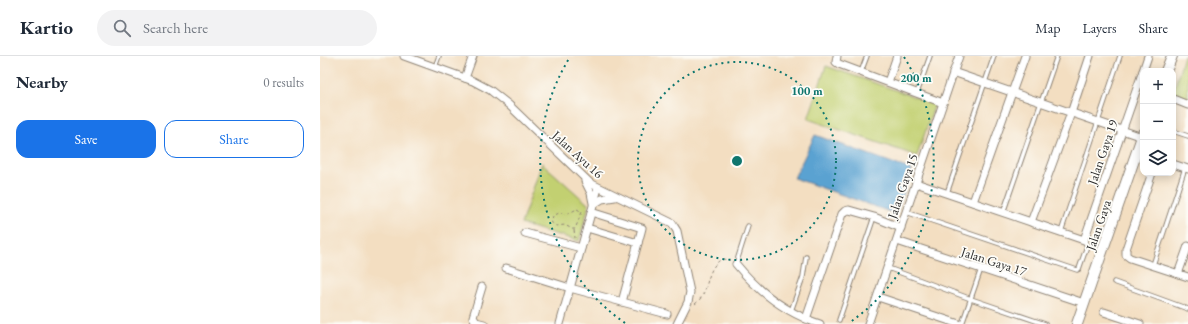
<!DOCTYPE html>
<html lang="en">
<head>
<meta charset="utf-8">
<style>
  body { margin:0; font-family:"EB Garamond",serif; background:#f2f2f3; color:#1f2937 }
  .controls { position:absolute; right:12px; top:12px; display:grid; overflow:hidden; border-radius:8px; box-shadow:0 2px 10px #0003 }
  .controls button { width:36px; height:36px; display:grid; place-items:center; padding:0; border:0; border-bottom:1px solid #e0e1e3; background:#fff; color:#1f2937; font:20px sans-serif }
  .list { margin:0; padding:0; list-style:none }
  h2 { display:flex; justify-content:space-between; align-items:center; height:52px; margin:0; padding:0 16px; font-size:17px }
  h2 small { font-size:13px; font-weight:400; color:#747a83 }
  .actions { display:flex; gap:8px; padding:12px 16px }
  .actions a { flex:1; padding:9px 0; border:1px solid #1a73e8; border-radius:12px; text-align:center; font-size:14px; color:#1a73e8 }
  .actions .main { background:#1a73e8; color:#fff }
  .icon { flex:none; width:22px; height:22px; fill:none; stroke:currentColor; stroke-width:2; stroke-linecap:round; stroke-linejoin:round }
  .map { position:relative; flex:none; width:868px; height:268px; overflow:hidden }
  header { display:flex; align-items:center; gap:24px; box-sizing:border-box; height:56px; padding:0 20px; background:#fff; border-bottom:1px solid #e0e1e3 }
  header strong { font-size:19px }
  nav { display:flex; gap:22px; margin-inline-start:auto; font-size:14px }
  .search { width:280px; height:36px; background:#f2f2f3; display:flex; align-items:center; gap:10px; box-sizing:border-box; padding:0 14px; border-radius:22px; color:#747a83; font-size:15px }
  main { display:flex }
  aside { flex:1; background:#fff }
  .map>svg:first-child { display:block }
</style>
</head>
<body>
<header>
<strong>Kartio</strong>
<div class="search"><svg class="icon" aria-label="search" viewBox="0 0 24 24"><circle cx="10" cy="10" r="6"/><path d="M15 15l6 6"/></svg>Search here</div>
<nav><a>Map</a><a>Layers</a><a>Share</a></nav>
</header>
<main>
<aside>
<h2>Nearby<small>0 results</small></h2>
<ul class="list">
</ul>
<div class="actions"><a class="main">Save</a><a>Share</a></div>
</aside>
<div class="map">
<svg width="868" height="268" viewBox="0 0 868 268">
  <rect width="100%" height="100%" fill="#fdfcf7"/>
  <filter id="ink" filterUnits="userSpaceOnUse"><feTurbulence type="fractalNoise" baseFrequency=".025" numOctaves="2"/><feDisplacementMap in="SourceGraphic" scale="8" xChannelSelector="R" yChannelSelector="G"/><feConvolveMatrix kernelMatrix="1 2 1 2 8 2 1 2 1" color-interpolation-filters="sRGB"/></filter>
  <filter id="wash" filterUnits="userSpaceOnUse"><feTurbulence type="fractalNoise" baseFrequency=".012" numOctaves="4" result="noise"/><feDisplacementMap in="SourceGraphic" scale="16" xChannelSelector="R" yChannelSelector="G"/><feGaussianBlur stdDeviation="0.9" result="paint"/><feColorMatrix in="noise" values="0 0 0 0 0 0 0 0 0 0 0 0 0 0 0 0 0 1.4 0 .05"/><feComposite in="paint" operator="in"/></filter>
  <g filter="url(#wash)">
    <rect width="100%" height="100%" fill="#f3dec1"/>
    <!-- green -->
    <g fill="#c2d071" stroke="#767e4e">
      <path d="M864,0H868V43L853,37Z"/>
      <path d="M506,10L615,48L597,100L488,63Z"/>
      <path d="M222,107L269,149L259,185L201,168Z"/>
    </g>
    <!-- water -->
    <path fill="#5aa2d1" stroke="#42667e" d="M495,79L592,114L576,158L474,122Z"/>
  </g>
  <g filter="url(#ink)">
    <g fill="none" stroke-linecap="round" stroke-linejoin="round">
      <defs>
        <g id="lane">
          <path d="M115,11L119,0"/>
          <path d="M541,16L547,0"/>
          <path d="M597,37L610,0"/>
          <path d="M853,75L868,80"/>
          <path d="M627,137L674,0"/>
          <path d="M586,156L757,214L759,213L767,190L764,184"/>
          <path d="M683,157L737,0"/>
          <path d="M741,176L800,0"/>
          <path d="M416,208L428,170"/>
          <path d="M833,209L865,112"/>
          <path d="M568,212L651,243L725,268"/>
          <path d="M794,226L868,253"/>
          <path d="M471,255L483,221L486,201"/>
          <path d="M519,264L554,161"/>
          <path d="M642,268L661,213"/>
        </g>
        <g id="street">
          <path d="M84,0L153,25L170,34L189,49L270,127L352,167L357,175L370,236L368,246L357,268"/>
          <path d="M517,0L516,6L519,8L623,47"/>
          <path d="M823,15L828,0"/>
          <path d="M633,16L822,81"/>
          <path d="M145,22L153,0"/>
          <path d="M568,26L577,0"/>
          <path d="M853,43L868,49"/>
          <path d="M853,108L868,113"/>
          <path d="M832,117L806,193V199L810,202L868,221"/>
          <path d="M265,125L271,137L273,147"/>
          <path d="M596,127L764,184L823,15"/>
          <path d="M653,146L705,0"/>
          <path d="M274,148L282,143L295,141"/>
          <path d="M711,166L751,57L770,0"/>
          <path d="M267,172L318,187L322,172L271,156"/>
          <path d="M205,177L261,192"/>
          <path d="M577,185L764,247"/>
          <path d="M416,208C438,235 466,257 500,268"/>
          <path d="M186,212L250,232L347,258"/>
          <path d="M858,218L868,190"/>
          <path d="M162,231L153,261L156,266L164,268"/>
          <path d="M558,241L639,268"/>
          <path d="M302,246L318,187"/>
          <path d="M784,256L820,268"/>
          <path d="M486,263L522,158L525,155L529,154L554,161L581,172"/>
          <path d="M240,268L278,132"/>
          <path d="M548,268L639,0"/>
        </g>
        <g id="secondary">
          <path d="M846,15L852,0"/>
          <path d="M757,268L823,78"/>
        </g>
      </defs>
      <!-- lane casing -->
      <use href="#lane" stroke="#8f8476" stroke-width="5.5"/>
      <!-- street casing -->
      <use href="#street" stroke="#8f8476" stroke-width="9"/>
      <!-- secondary casing -->
      <use href="#secondary" stroke="#8f8476" stroke-width="12"/>
      <!-- path -->
      <g stroke="#8f8476" stroke-width="1" stroke-dasharray="3 3" stroke-linecap="butt">
        <path d="M257,153L262,156L255,173H252L245,169L236,170L231,166L233,160L239,157L247,158Z"/>
        <path d="M254,174L255,182"/>
        <path d="M375,248C391,236 384,213 402,203L410,204"/>
      </g>
      <!-- lane -->
      <use href="#lane" stroke="#fff" stroke-width="3.5"/>
      <!-- street -->
      <use href="#street" stroke="#fff" stroke-width="7"/>
      <!-- secondary -->
      <use href="#secondary" stroke="#fff" stroke-width="10"/>
    </g>
  </g>
  <!-- distance rings -->
  <g fill="none" stroke="#0f766e" stroke-width="2" stroke-dasharray="2 4">
    <circle cx="417" cy="105" r="99"/>
    <path d="M305 267A197 197 0 0 1 250 1M584 1A197 197 0 0 1 529 267"/>
  </g>
  <g text-anchor="middle" stroke-width="3.5" stroke-linejoin="round" paint-order="stroke">
    <!-- street labels -->
    <g font-size="13" fill="#2b2b2b" stroke="#fdfcf7">
      <text transform="translate(782 96) rotate(-71)" y="5">Jalan Gaya 19</text>
      <text transform="translate(258 98) rotate(42)" y="5">Jalan Ayu 16</text>
      <text transform="translate(582 130) rotate(-71)" y="5">Jalan Gaya 15</text>
      <text transform="translate(778 169) rotate(-71)" y="5">Jalan Gaya</text>
      <text transform="translate(674 205) rotate(18)" y="5">Jalan Gaya 17</text>
    </g>
  </g>
  <circle cx="417" cy="105" r="6" fill="#0f766e" stroke="#fdfcf7" stroke-width="2"/>
  <g font-size="12" text-anchor="middle" font-weight="bold" fill="#0f766e" stroke="#fdfcf7" stroke-width="3.5" stroke-linejoin="round" paint-order="stroke">
    <text x="596" y="26">200 m</text>
    <text x="487" y="39">100 m</text>
  </g>
</svg>
<div class="controls">
<button>+</button>
<button>−</button>
<button><svg class="icon" aria-label="layers" viewBox="0 0 24 24"><path d="M12 4l9 5-9 5-9-5zM3 14l9 5 9-5"/></svg></button>
</div>
</div>
</main>
</body>
</html>
